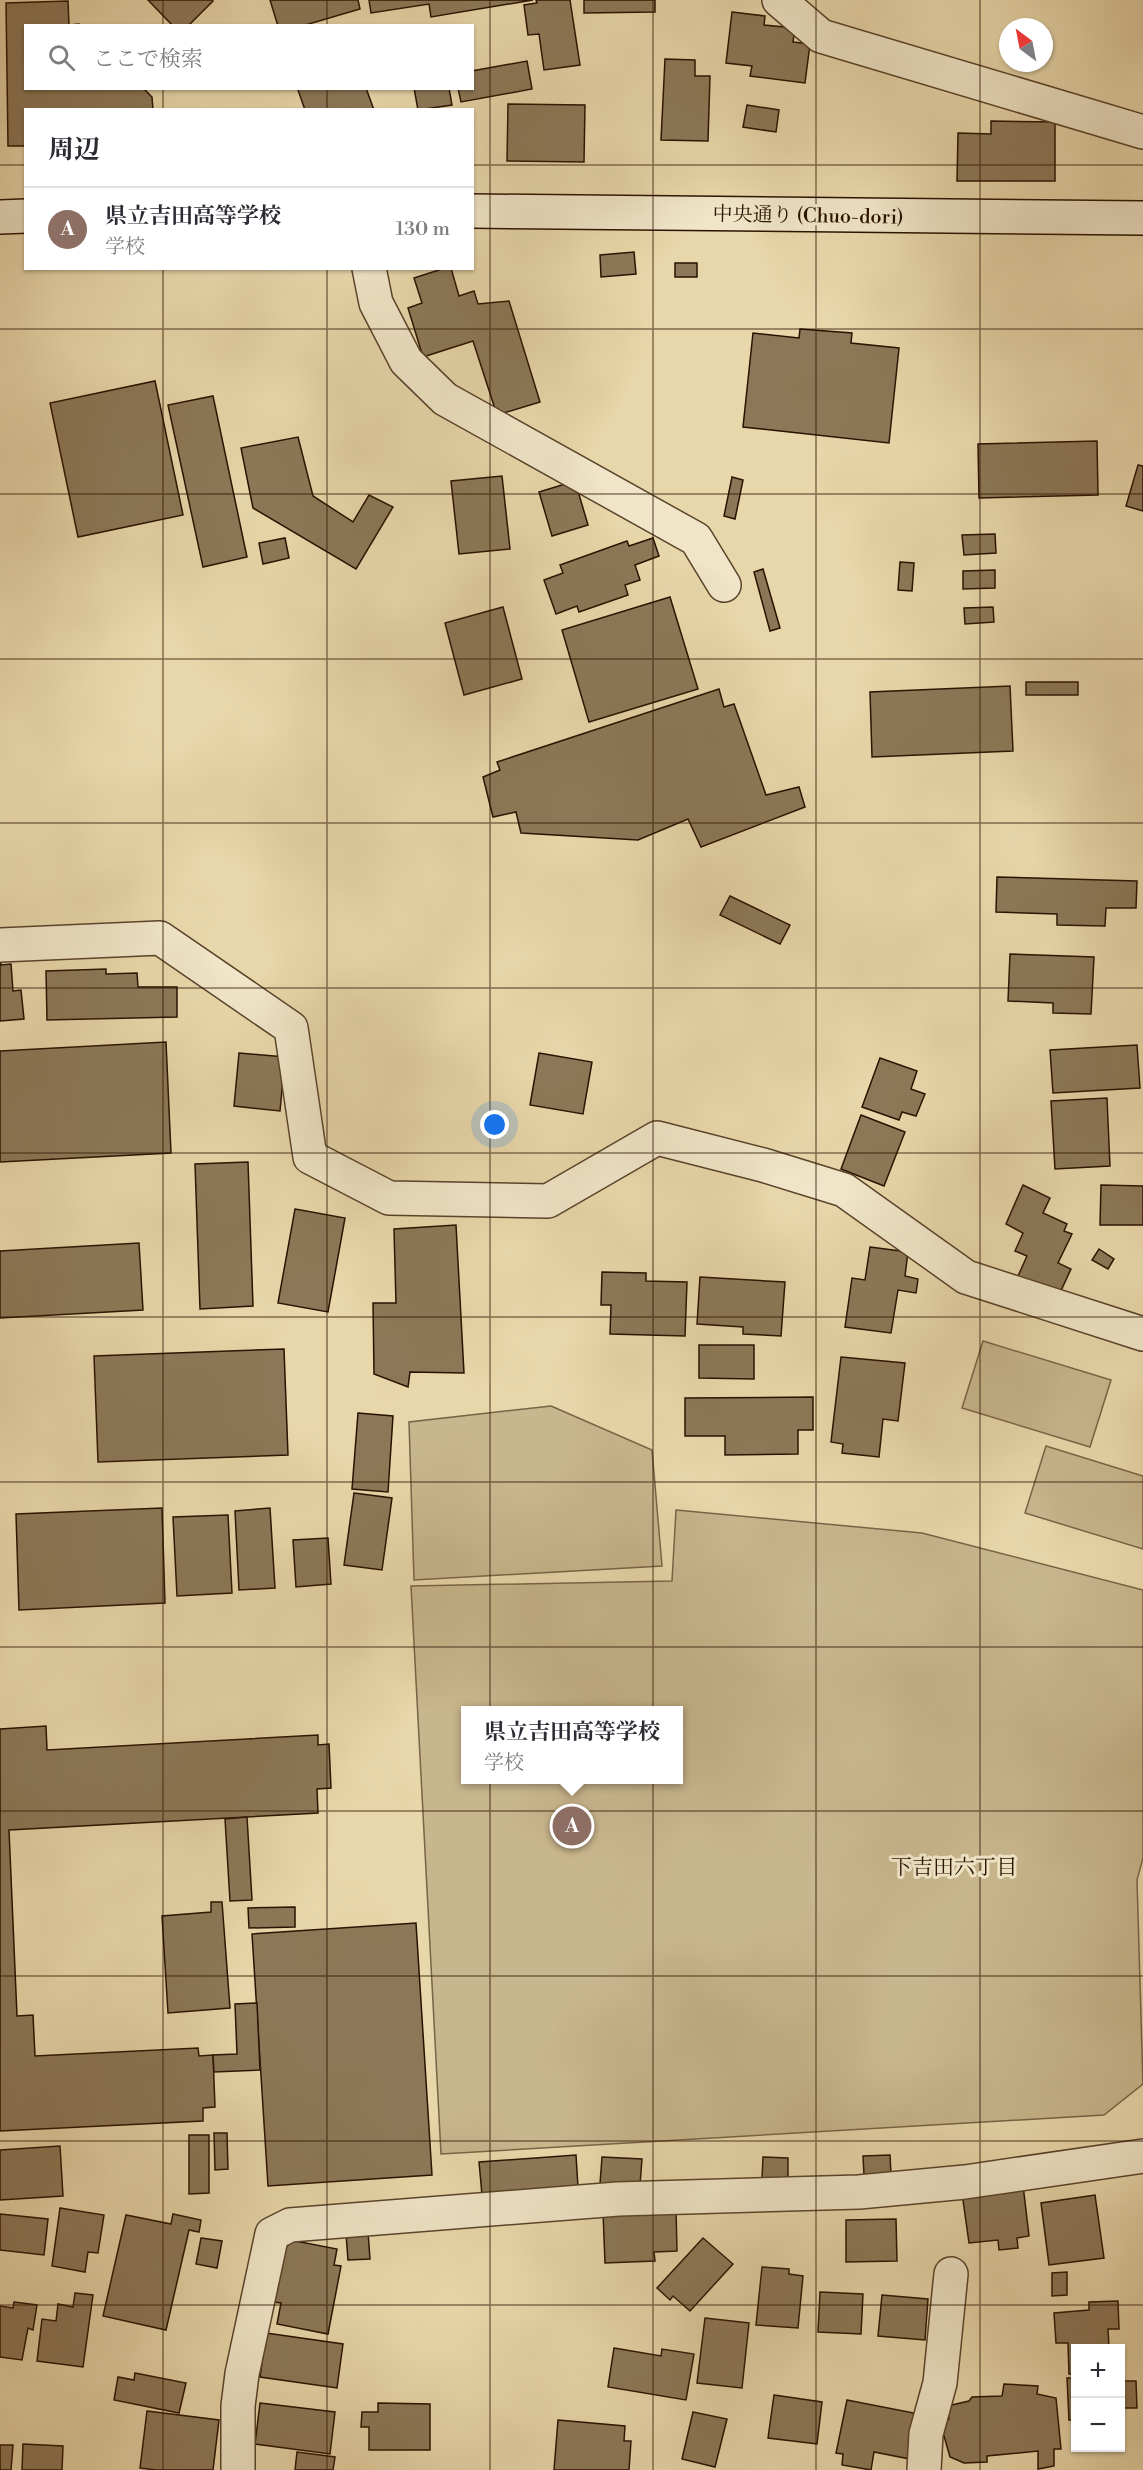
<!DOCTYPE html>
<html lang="ja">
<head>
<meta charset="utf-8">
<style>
  body { margin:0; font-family:"Libre Bodoni","Noto Serif JP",serif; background:#f7f7f7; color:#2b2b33 }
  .controls { position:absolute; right:18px; bottom:18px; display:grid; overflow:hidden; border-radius:0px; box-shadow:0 2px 4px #0004 }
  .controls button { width:54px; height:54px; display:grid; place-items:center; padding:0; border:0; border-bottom:2px solid #e1e1e2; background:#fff; color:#2b2b33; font:30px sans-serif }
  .compass { position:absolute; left:999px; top:18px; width:54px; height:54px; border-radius:50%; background:#fff; box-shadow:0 2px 4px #0004; rotate:328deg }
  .you { position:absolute; left:495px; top:1125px; width:21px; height:21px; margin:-15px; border:4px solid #fff; border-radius:50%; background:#1a73e8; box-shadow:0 0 0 9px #1a73e833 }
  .badge { display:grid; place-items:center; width:39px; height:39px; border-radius:50%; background:#ea580c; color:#fff; font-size:20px; font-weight:700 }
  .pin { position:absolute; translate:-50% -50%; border:3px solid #fff; box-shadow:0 2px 6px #0006 }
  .popup { position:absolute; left:461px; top:1706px; width:222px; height:78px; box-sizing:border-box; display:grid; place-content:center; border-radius:0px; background:#fff; filter:drop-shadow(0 2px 4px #0005); font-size:20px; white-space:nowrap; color:#7c7c81 }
  .popup b { font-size:22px; color:#2b2b33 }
  .popup::after { content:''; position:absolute; left:50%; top:100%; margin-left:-12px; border:12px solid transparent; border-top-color:#fff }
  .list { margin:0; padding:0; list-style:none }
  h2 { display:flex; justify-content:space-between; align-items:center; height:78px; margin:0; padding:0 24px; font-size:26px }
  h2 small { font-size:20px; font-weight:400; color:#7c7c81 }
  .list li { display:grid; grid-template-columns:39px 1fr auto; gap:18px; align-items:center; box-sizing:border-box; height:84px; padding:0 24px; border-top:2px solid #e1e1e2 }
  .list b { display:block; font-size:22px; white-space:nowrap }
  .list p { margin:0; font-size:20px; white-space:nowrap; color:#7c7c81 }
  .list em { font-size:20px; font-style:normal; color:#7c7c81 }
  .icon { flex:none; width:33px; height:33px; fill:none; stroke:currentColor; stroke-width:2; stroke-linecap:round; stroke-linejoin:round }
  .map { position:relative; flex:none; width:1143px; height:2470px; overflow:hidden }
  .search { position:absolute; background:#fff; box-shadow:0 2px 4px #0004; left:24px; top:24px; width:450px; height:66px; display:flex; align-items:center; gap:15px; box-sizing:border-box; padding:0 21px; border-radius:0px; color:#7c7c81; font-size:22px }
  .panel { position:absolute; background:#fff; box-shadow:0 2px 4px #0004; left:24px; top:108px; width:450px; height:162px; border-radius:0px }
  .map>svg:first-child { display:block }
</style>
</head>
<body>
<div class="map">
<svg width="1143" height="2470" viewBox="0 0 1143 2470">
  <rect width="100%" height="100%" fill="#e8d7aa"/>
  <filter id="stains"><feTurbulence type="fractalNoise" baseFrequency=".00333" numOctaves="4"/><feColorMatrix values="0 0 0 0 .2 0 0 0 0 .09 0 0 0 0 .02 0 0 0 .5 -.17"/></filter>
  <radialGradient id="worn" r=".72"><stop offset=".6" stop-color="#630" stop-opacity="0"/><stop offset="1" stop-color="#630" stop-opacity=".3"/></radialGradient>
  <!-- green -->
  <g fill="#c8b68d" stroke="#786446" stroke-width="1.5" fill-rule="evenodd">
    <path d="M983,1341L1111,1380L1090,1447L962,1408Z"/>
    <path d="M551,1406L652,1450L662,1566L414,1580L409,1422Z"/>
    <path d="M1046,1446L1143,1476V1549L1025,1513Z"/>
    <path d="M676,1510L922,1533L1143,1590V1858L1137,1880L1143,2084L1104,2115L441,2154L411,1586L672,1581ZM466,1710H678V1780H466Z"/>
  </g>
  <!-- building -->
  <g fill="#8c7858" stroke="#291200" stroke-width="1.5">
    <path d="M148,0H212L213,1L188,26H173Z"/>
    <path d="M270,0H358L360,9L302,26H278Z"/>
    <path d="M369,0H533L431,17L429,4L371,13Z"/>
    <path d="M536,0H570L580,65L544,70L539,34L528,35L524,5L537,3Z"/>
    <path d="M584,0H655V12L584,13Z"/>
    <path d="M68,1L69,25L79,24L81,26H26V88H143L152,97L153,110H26V146H8L6,3Z"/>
    <path d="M732,12L765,16L764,25L795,28L793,42L810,44L805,83L750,76L752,66L726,63Z"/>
    <path d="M665,59L695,60V76H710L708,141L661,140Z"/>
    <path d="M527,61L532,89L461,102L458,88H472V71Z"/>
    <path d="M302,88H366L374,110H305L298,90Z"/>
    <path d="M414,88H449L452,105L418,110Z"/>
    <path d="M508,104L585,105L584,162L507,161Z"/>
    <path d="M747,105L779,110L776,132L743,127Z"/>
    <path d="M991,121L1055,122V181H957L958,133L991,134Z"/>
    <path d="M634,252L636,274L601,277L600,255Z"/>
    <rect x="675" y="263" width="22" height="14"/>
    <path d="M445,268H451L459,296L474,291L478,304L509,301L540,402L497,415L473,341L423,357L408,308L422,303L414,278Z"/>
    <path d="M800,329L852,333L851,343L899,348L889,443L743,427L753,333L799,338Z"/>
    <path d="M155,381L183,515L78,537L50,403Z"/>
    <path d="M213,396L247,557L203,567L168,405Z"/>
    <path d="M298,437L313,496L353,522L369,495L393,507L356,569L253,508L241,448Z"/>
    <path d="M1097,441L1098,495L979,498L978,444Z"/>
    <path d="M1138,465L1143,466V511L1126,506Z"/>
    <path d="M502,476L510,549L459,554L451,481Z"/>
    <path d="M732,477L743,480L735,519L724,516Z"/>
    <path d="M575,481L588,525L552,536L539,492Z"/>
    <path d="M995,534L996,553L964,555L962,535Z"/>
    <path d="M285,538L289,558L263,564L259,543Z"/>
    <path d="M653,538L659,556L635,565L640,580L625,585L628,595L579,612L577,606L556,614L544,580L563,573L560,565L627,541L629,546Z"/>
    <path d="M900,562L914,563L912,591L898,590Z"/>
    <path d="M763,569L780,628L770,631L754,572Z"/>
    <path d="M995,570V588L963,589V571Z"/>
    <path d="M670,597L698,689L589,722L562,630Z"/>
    <path d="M503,607L522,679L464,695L445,623Z"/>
    <path d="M993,607L994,622L965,624L964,608Z"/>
    <rect x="1026" y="682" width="52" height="13"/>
    <path d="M1010,686L1013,751L872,757L870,692Z"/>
    <path d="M719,689L724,707L734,704L766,795L799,787L805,807L701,847L688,819L638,840L521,833L516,812L493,817L483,777L500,770L497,762Z"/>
    <path d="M997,877L1137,881L1136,908H1106L1105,926L1057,925V914L996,912Z"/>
    <path d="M730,896L790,925L780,944L720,915Z"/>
    <path d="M1010,954L1094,957L1091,1014L1053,1013V1003L1008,1001Z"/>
    <path d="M0,956L1,965L11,964L13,991L21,990L24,1019L0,1021Z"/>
    <path d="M106,969V974L137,973L138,987H177V1017L47,1020L46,971Z"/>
    <path d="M166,1042L171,1153L0,1162V1051Z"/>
    <path d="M1137,1045L1140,1088L1053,1093L1050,1050Z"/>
    <path d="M239,1053L285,1057L280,1111L234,1106Z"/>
    <path d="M539,1053L592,1062L583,1114L530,1105Z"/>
    <path d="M880,1058L917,1071L911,1089L925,1094L916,1116L902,1112L899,1120L862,1107Z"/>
    <path d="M1107,1098L1110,1166L1055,1169L1051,1101Z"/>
    <path d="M861,1115L905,1132L884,1186L841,1169Z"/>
    <path d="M248,1162L253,1306L200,1309L195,1164Z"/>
    <path d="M1023,1185L1050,1198L1043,1213L1067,1224L1064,1231L1072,1234L1058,1263L1071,1269L1059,1295L1018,1276L1027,1256L1015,1251L1023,1233L1006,1224Z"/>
    <path d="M1101,1185L1143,1186V1225H1100Z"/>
    <path d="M295,1209L345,1218L328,1312L278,1303Z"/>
    <path d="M456,1225L464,1373L410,1372L408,1387L374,1374L373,1303H396L394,1229Z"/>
    <path d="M139,1243L143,1310L0,1318V1251Z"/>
    <path d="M870,1247L908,1252L905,1276L918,1279L916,1293L898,1290L891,1333L845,1327L852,1278L865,1280Z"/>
    <path d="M1099,1249L1114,1259L1108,1269L1092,1260Z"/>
    <path d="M602,1272L646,1273V1281L687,1282L685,1336L610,1334L611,1305H601Z"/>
    <path d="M700,1277L785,1282L781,1336L743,1334V1327L697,1324Z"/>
    <path d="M699,1345H754V1379L699,1378Z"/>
    <path d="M284,1349L288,1455L98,1462L94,1356Z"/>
    <path d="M841,1357L905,1363L898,1421L883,1419L879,1457L842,1453L843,1444L831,1442Z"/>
    <path d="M813,1397V1430H798V1454L725,1455V1436H685V1398Z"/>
    <path d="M358,1413L393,1416L388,1492L352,1489Z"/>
    <path d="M354,1493L392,1498L382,1570L344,1565Z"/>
    <path d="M162,1508L165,1603L19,1610L16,1514Z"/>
    <path d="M270,1508L275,1588L239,1590L235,1511Z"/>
    <path d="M228,1515L232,1593L177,1596L173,1517Z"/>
    <path d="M328,1538L331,1584L296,1587L293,1540Z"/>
    <path d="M46,1726L47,1750L318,1735V1745L329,1744L331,1788L317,1789L318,1813L9,1830L17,2016L33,2015L35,2056L198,2048L199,2056L213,2055L215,2107L203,2108V2121L0,2131V1729Z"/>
    <path d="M247,1817L252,1900L230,1901L225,1819Z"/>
    <path d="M211,1902H222L230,2008L168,2013L162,1916L211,1912Z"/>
    <path d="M295,1907V1927L249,1928L248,1908Z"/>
    <path d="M416,1923L432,2175L268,2186L252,1934Z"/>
    <path d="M257,2003L260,2070L214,2072L213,2055L237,2054L235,2004Z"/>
    <path d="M214,2133H227L228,2169L215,2170Z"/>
    <path d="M189,2135H209V2193L189,2194Z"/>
    <path d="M60,2146L63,2196L0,2200V2150Z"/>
    <path d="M576,2155L578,2187L482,2195L479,2162Z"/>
    <path d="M890,2155L891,2174L864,2175L863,2156Z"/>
    <path d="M602,2157L642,2159L640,2185L600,2184Z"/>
    <path d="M763,2157L788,2158V2180L762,2179Z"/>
    <path d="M1023,2185L1029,2236L1017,2238L1018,2248L999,2250L998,2240L969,2243L962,2193Z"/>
    <path d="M1095,2195L1104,2258L1049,2265L1041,2203Z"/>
    <path d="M60,2208L104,2215L98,2253L88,2252L85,2272L52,2266Z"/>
    <path d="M676,2209L677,2251L654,2252L655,2261L605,2263L603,2212Z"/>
    <path d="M0,2214L48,2219L44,2255L0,2250Z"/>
    <path d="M173,2214L201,2220L199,2232L189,2230L166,2330L103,2316L126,2215L171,2224Z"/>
    <path d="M896,2219L897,2261L846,2262V2220Z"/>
    <path d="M368,2232L370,2259L348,2260L346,2234Z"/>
    <path d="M201,2238L222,2241L217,2268L196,2264Z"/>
    <path d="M703,2238L733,2264L690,2311L673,2296L670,2300L657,2288Z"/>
    <path d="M285,2239L337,2249L334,2265L341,2266L328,2334L277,2324L281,2303L273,2302Z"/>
    <path d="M762,2267L789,2269V2274L803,2276L798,2328L756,2325Z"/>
    <path d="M1067,2272V2295L1052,2296V2273Z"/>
    <path d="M820,2292L863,2294L861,2334L818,2332Z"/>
    <path d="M75,2293L93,2295L83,2367L37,2361L42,2319L56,2321L58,2304L73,2307Z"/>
    <path d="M882,2295L928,2299L925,2340L878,2336Z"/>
    <path d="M1118,2301L1119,2329H1108L1109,2348H1076V2374H1069L1068,2343H1056L1054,2313L1089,2310V2302Z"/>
    <path d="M14,2302L37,2305L33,2330L28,2328L22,2360L0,2357V2306L13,2308Z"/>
    <path d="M705,2318L749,2323L742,2388L697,2383Z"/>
    <path d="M266,2333L343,2344L337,2388L260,2377Z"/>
    <path d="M614,2348L661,2356L662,2349L694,2354L686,2400L608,2387Z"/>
    <path d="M135,2373L186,2383L179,2413L114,2400L118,2377L134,2380Z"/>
    <path d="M1067,2378H1076V2434L1075,2420H1069Z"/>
    <path d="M1120,2381H1136L1137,2408H1120Z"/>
    <path d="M1004,2384L1038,2386L1037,2394L1056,2398L1061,2449H1054V2466L1038,2469V2451L987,2456V2462L964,2463L950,2457L940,2422L949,2419L947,2406L969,2401L972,2397L1002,2396Z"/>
    <path d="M774,2395L822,2402L817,2444L768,2438Z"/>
    <path d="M847,2400L919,2414L910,2459L874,2452L871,2470L842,2465L843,2454L836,2453Z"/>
    <path d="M260,2403L335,2412L330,2454L255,2444Z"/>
    <path d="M378,2403L430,2404V2450H369V2427H361L362,2412H378Z"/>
    <path d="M147,2411L219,2420L213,2470H156L140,2468Z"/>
    <path d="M693,2412L727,2419L715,2467L682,2459Z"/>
    <path d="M558,2420L625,2426L624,2441H631L629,2470H554Z"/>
    <path d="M23,2444L63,2446L62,2470H22Z"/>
    <path d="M0,2445H13L11,2470H0Z"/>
    <path d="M297,2452L335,2457L333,2470H295Z"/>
  </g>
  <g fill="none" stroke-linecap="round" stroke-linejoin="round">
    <defs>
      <g id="street">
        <path d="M779,0L821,36L1143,132"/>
        <path d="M369,268L376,303L406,361L445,399L696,539L724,585"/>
        <path d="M0,945L160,938L291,1028L310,1157L389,1198L548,1201L657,1138L763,1165L844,1190L966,1277L1143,1334"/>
        <path d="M238,2470V2406L242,2374L272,2234L290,2225L618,2199L859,2192L965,2182L1143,2156"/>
        <path d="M924,2470L926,2434L940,2383L951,2274"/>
      </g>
      <g id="secondary">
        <path d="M472,211L1143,218"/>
        <path d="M0,217L26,216"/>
      </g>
    </defs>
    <!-- street casing -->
    <use href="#street" stroke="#59432a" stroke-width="36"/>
    <!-- secondary casing -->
    <use href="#secondary" stroke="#291200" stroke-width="36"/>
    <!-- street -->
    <use href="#street" stroke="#f0e5c8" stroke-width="33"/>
    <!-- secondary -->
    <use href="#secondary" stroke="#f0e5c8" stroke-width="33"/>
  </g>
  <!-- grid -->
  <path fill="none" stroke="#291200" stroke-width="1.5" stroke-opacity="0.55" d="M163,0V26M327,0V26M490,0V2470M653,0V2470M816,0V2470M980,0V2470M163,88V110M327,88V110M0,165H26M472,165H1143M163,268V2470M327,268V2470M0,329H1143M0,494H1143M0,659H1143M0,823H1143M0,988H1143M0,1153H1143M0,1317H1143M0,1482H1143M0,1647H1143M0,1811H1143M0,1976H1143M0,2141H1143M0,2305H1143"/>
  <g text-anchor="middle" stroke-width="6" stroke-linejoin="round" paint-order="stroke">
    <!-- street labels -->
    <g font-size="20" fill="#291200" stroke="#f0e5c8">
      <text transform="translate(808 215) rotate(1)" y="7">中央通り (Chuo-dori)</text>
    </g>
    <!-- neighbourhood labels -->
    <g font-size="21" fill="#291200" stroke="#f0e5c8">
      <text x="954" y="1874">下吉田六丁目</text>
    </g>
  </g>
  <rect width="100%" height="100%" filter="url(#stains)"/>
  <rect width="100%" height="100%" fill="url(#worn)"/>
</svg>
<div class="controls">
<button>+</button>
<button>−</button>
</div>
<svg class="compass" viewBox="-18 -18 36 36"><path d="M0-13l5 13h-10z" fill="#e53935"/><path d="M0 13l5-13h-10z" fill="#7c7c81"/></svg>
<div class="you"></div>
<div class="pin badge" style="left:572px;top:1826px;background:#8d6e63">A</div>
<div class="popup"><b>県立吉田高等学校</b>学校</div>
<div class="search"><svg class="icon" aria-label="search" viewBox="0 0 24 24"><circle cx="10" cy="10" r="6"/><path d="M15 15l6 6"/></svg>ここで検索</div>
<section class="panel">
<h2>周辺<small></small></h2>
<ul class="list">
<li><span class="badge" style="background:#8d6e63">A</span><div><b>県立吉田高等学校</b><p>学校</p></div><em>130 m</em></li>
</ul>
</section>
</div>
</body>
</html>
